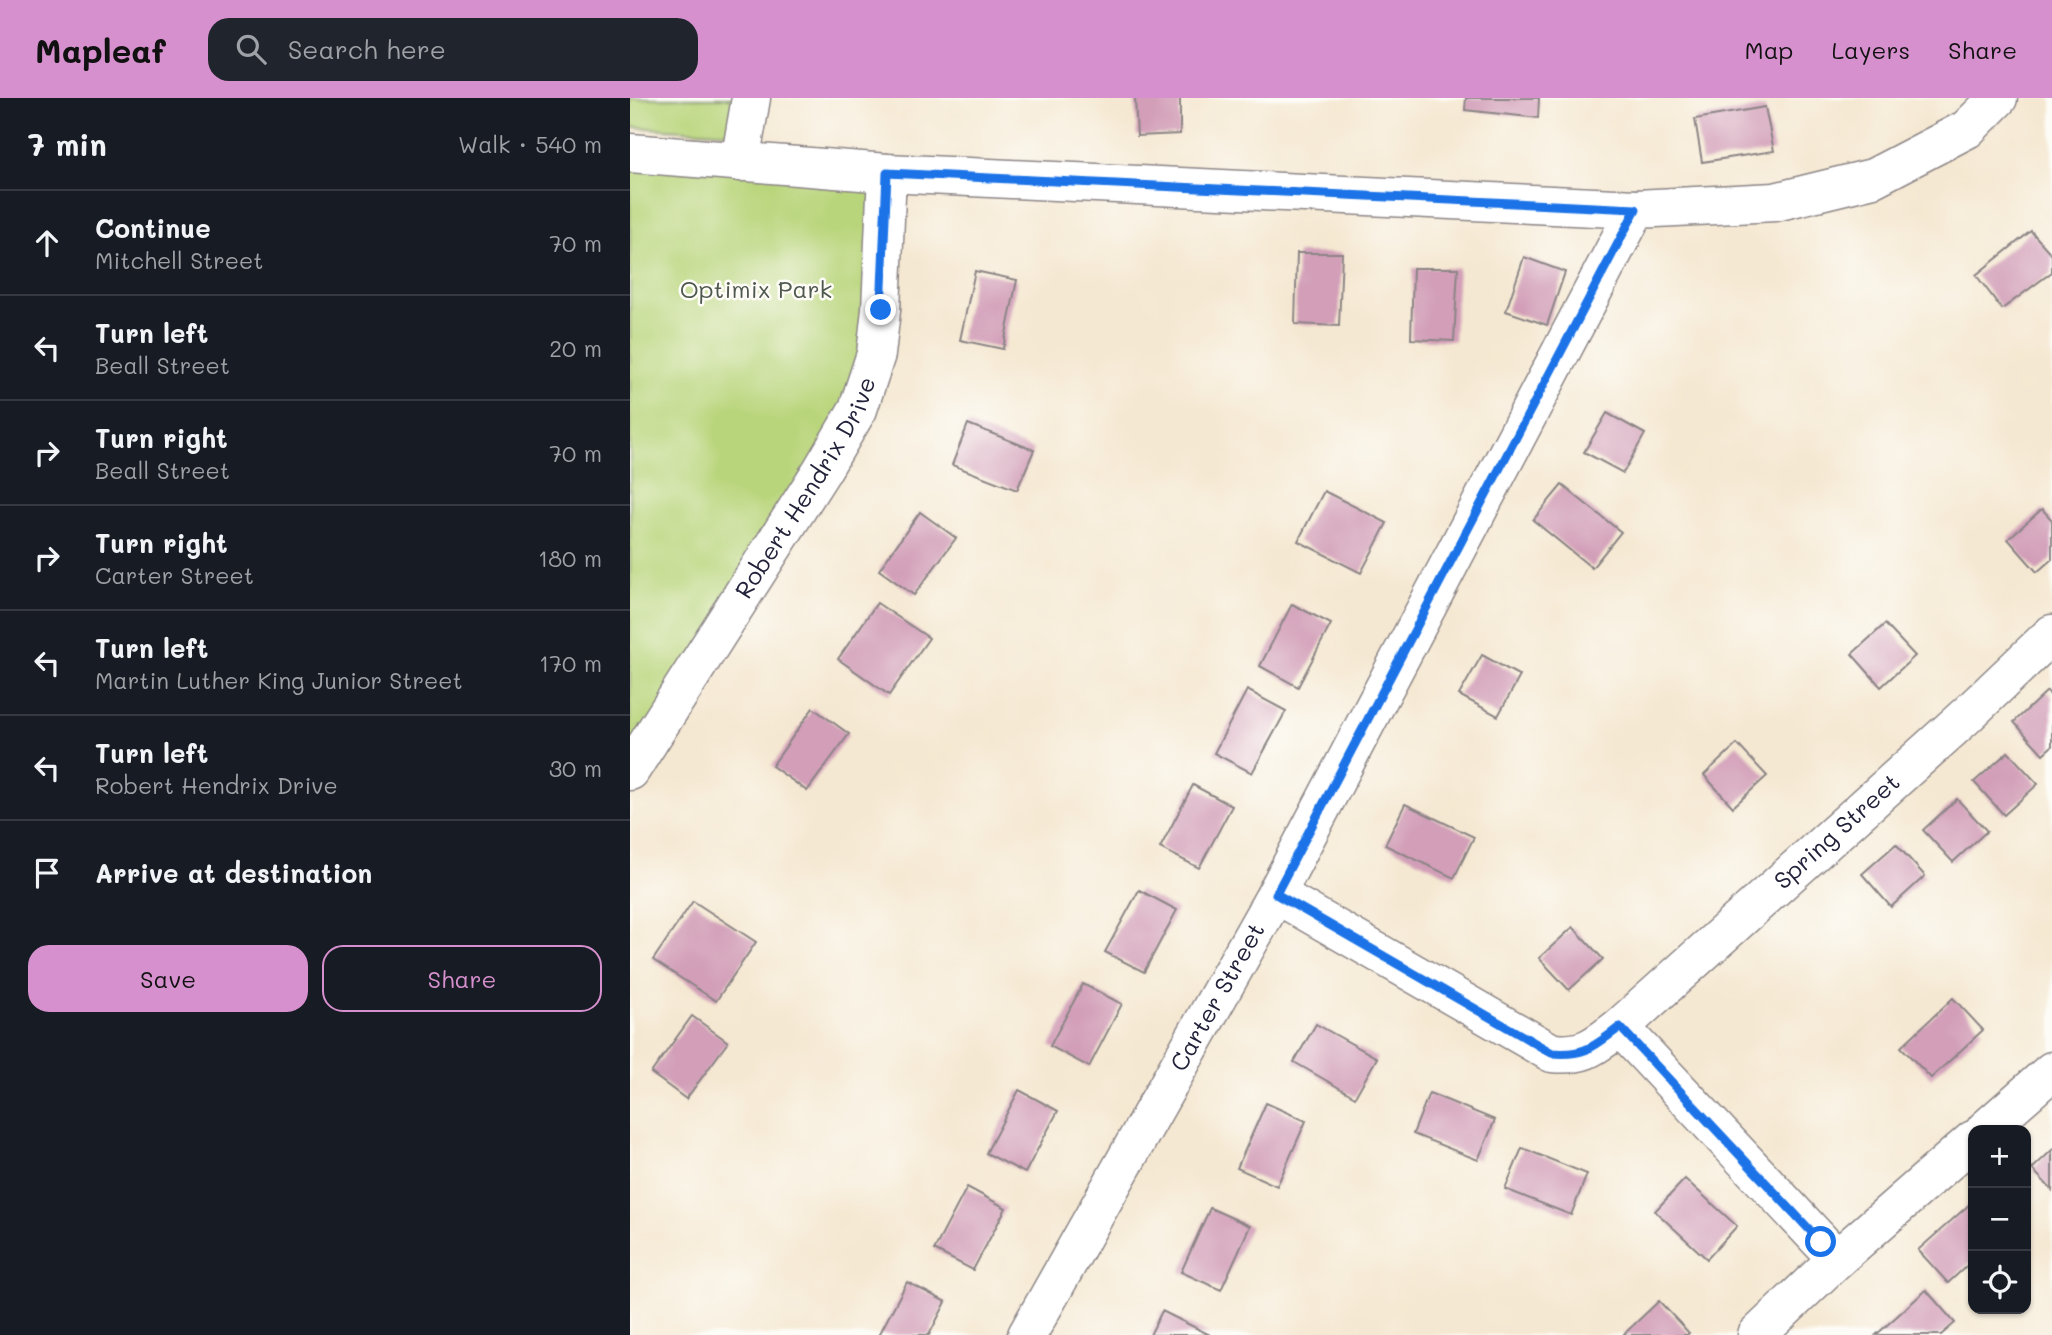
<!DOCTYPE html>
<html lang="en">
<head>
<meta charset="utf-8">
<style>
  body { margin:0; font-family:Mali,sans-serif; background:#20242c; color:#f1f3f6 }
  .controls { position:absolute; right:21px; bottom:21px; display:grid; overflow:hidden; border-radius:14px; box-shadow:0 2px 5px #0004 }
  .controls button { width:63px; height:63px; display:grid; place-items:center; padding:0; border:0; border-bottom:2px solid #363941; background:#171b24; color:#f1f3f6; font:35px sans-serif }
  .stop { position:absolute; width:21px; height:21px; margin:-16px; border:5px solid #1a73e8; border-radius:50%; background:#fff }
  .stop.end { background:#1a73e8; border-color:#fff; box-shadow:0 2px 7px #0008 }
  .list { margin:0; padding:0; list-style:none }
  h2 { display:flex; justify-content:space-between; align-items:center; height:91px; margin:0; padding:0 28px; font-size:30px }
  h2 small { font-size:23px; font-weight:400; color:#9ea1a6 }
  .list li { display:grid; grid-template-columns:46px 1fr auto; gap:21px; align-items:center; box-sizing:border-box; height:105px; padding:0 28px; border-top:2px solid #363941 }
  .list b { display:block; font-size:26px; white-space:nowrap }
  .list p { margin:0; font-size:23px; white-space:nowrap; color:#9ea1a6 }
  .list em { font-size:23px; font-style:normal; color:#9ea1a6 }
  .actions { display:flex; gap:14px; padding:21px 28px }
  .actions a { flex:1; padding:16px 0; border:2px solid #d690ce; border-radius:21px; text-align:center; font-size:24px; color:#d690ce }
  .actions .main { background:#d690ce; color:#111 }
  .icon { flex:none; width:38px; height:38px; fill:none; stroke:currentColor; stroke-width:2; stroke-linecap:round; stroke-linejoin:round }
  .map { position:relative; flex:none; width:1422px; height:1237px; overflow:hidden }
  header { display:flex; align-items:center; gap:42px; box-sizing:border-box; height:98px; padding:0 35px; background:#d690ce; color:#111 }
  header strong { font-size:33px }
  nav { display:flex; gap:38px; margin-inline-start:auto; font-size:24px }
  .search { width:490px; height:63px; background:#20242c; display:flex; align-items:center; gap:18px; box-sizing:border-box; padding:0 24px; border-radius:21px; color:#9ea1a6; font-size:26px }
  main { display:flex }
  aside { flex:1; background:#171b24 }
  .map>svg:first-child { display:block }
</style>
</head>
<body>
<header>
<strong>Mapleaf</strong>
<div class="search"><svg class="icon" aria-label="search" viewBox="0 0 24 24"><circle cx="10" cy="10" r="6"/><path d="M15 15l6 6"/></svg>Search here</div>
<nav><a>Map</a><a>Layers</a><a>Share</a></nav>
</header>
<main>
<aside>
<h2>7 min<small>Walk · 540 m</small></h2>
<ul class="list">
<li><svg class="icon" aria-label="ahead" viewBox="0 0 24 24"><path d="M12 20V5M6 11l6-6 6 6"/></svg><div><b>Continue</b><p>Mitchell Street</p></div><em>70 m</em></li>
<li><svg class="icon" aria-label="left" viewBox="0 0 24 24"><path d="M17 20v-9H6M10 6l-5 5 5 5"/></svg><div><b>Turn left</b><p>Beall Street</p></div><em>20 m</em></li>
<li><svg class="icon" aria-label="right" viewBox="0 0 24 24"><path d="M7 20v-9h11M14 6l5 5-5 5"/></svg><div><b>Turn right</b><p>Beall Street</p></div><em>70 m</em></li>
<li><svg class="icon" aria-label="right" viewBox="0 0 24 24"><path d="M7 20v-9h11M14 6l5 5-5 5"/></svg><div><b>Turn right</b><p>Carter Street</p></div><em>180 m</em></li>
<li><svg class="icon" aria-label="left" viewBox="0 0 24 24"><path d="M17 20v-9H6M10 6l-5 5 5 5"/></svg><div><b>Turn left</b><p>Martin Luther King Junior Street</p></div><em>170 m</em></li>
<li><svg class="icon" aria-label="left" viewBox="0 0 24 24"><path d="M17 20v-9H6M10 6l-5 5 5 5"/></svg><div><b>Turn left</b><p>Robert Hendrix Drive</p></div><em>30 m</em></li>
<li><svg class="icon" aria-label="arrive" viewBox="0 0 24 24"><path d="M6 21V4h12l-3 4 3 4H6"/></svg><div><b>Arrive at destination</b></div></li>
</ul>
<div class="actions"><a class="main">Save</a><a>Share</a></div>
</aside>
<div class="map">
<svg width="1422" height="1237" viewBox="0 0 1422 1237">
  <rect width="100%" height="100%" fill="#fdfcf7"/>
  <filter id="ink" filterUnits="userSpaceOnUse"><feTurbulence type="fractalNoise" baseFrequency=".0143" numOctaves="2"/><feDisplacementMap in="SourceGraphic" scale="14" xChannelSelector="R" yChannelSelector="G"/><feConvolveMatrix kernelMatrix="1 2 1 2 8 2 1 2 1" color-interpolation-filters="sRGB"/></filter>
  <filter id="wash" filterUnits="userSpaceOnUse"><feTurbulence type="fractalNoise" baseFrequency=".00686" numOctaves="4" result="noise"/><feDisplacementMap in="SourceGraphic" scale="28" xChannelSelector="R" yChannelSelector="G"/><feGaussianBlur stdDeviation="1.57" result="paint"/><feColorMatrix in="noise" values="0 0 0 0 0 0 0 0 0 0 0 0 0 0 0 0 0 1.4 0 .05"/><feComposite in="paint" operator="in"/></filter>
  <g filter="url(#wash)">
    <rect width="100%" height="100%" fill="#f5e8d2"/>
    <!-- green -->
    <g fill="#b9d57b" stroke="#6e7c5b" stroke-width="2">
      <path d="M0,0H109L102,35L0,29Z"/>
      <path d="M0,55L257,75L246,256L0,673Z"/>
    </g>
    <g id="blocks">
      <!-- building -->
      <g fill="#d29eb8">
        <path d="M505,0H550V36L507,38Z"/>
        <path d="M836,0H909L908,20L835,12Z"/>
        <path d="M1135,9L1144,53L1072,64L1065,21Z"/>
        <path d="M1401,133L1422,157V174L1372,211L1346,177Z"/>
        <path d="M667,155H712L709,228L665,226Z"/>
        <path d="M894,159L935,174L917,227L876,213Z"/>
        <path d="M783,170H828L824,243L781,241Z"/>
        <path d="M345,173L387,182L373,251L330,242Z"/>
        <path d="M977,315L1015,336L993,375L954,354Z"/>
        <path d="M338,326L404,352L387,392L322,367Z"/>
        <path d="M932,387L991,434L962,470L903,422Z"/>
        <path d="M694,393L757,425L731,475L668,443Z"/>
        <path d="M1412,411L1422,422V461L1407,474L1378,441Z"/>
        <path d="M290,414L326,440L284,497L249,472Z"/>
        <path d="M247,505L299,540L259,597L208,561Z"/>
        <path d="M662,506L701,526L668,589L630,568Z"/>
        <path d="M1255,526L1285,558L1251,589L1222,556Z"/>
        <path d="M852,557L890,578L868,618L829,597Z"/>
        <path d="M617,592L656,613L622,675L584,655Z"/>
        <path d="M1417,593L1422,599V648L1413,656L1384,624Z"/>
        <path d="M183,610L219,636L177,693L142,668Z"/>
        <path d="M1107,646L1137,678L1103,709L1074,677Z"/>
        <path d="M1378,654L1408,686L1374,717L1344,684Z"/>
        <path d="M563,687L602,708L569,770L530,750Z"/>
        <path d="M1327,701L1357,733L1323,764L1293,732Z"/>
        <path d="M775,706L844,739L824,780L755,747Z"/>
        <path d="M1266,746L1295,778L1261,809L1232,776Z"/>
        <path d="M509,792L547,812L514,874L475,854Z"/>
        <path d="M63,803L126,844L86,903L23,862Z"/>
        <path d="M943,829L973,861L939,892L909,860Z"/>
        <path d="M453,886L492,906L459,969L420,948Z"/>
        <path d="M1323,900L1353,932L1301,980L1271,949Z"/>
        <path d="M62,918L98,944L56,1001L21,975Z"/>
        <path d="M686,926L747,960L725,999L664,964Z"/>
        <path d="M389,992L428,1013L395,1075L356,1055Z"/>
        <path d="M799,995L865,1022L848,1062L783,1036Z"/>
        <path d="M636,1005L676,1023L647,1088L607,1070Z"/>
        <path d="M892,1050L957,1076L941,1117L875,1091Z"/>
        <path d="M1422,1052V1092L1402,1071Z"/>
        <path d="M1055,1081L1107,1128L1077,1161L1025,1113Z"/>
        <path d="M337,1089L376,1110L343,1172L304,1152Z"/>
        <path d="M1341,1105L1343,1107V1162L1318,1185L1288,1152Z"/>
        <path d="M580,1110L620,1128L591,1192L551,1174Z"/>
        <path d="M277,1184L316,1204L299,1237H249Z"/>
        <path d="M1296,1192L1325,1225L1311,1237H1246Z"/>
        <path d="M1029,1203L1059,1235L1057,1237H993Z"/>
        <path d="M532,1213L580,1237H520Z"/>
      </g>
    </g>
  </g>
  <g filter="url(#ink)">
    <use href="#blocks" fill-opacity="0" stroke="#8c8586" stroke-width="2"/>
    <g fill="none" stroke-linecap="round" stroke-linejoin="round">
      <defs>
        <g id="minor">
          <path d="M0,55L257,75L1006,111L1145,104L1243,80L1337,31L1368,0"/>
          <path d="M110,64L121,0"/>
          <path id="s1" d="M0,673L192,372L228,311L246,256L251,212L257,75"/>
          <path id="s2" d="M646,796L922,955C956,958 964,948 990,929L1337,617L1422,536"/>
          <path d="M990,929L1207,1161"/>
          <path d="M1355,1032L1422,973"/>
          <path id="s3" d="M397,1237L646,796L1006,111"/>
          <path d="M1127,1237L1207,1161L1343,1042"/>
        </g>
      </defs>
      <!-- minor casing -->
      <use href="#minor" stroke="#8c8586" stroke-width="41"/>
      <!-- minor -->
      <use href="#minor" stroke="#fff" stroke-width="38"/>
    </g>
  </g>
  <g fill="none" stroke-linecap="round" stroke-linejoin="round" filter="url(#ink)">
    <!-- route -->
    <path stroke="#1a73e8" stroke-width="9" d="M251,212L257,75L1006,111L646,796L922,955C956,958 964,948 990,929L1191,1144"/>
  </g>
  <g text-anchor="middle" stroke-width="5" stroke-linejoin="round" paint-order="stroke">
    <!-- park labels -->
    <g font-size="24" fill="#4f584e" stroke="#fdfcf7">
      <text x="126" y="200">Optimix Park</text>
    </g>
    <!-- street labels -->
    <g font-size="24" fill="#22223b" stroke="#fdfcf7">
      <text dy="8" stroke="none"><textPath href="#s1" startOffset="334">Robert Hendrix Drive</textPath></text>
      <text dy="8" stroke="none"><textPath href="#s2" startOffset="686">Spring Street</textPath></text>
      <text dy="8" stroke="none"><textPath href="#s3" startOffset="388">Carter Street</textPath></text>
    </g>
  </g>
</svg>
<div class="controls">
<button>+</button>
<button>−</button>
<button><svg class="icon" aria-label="locate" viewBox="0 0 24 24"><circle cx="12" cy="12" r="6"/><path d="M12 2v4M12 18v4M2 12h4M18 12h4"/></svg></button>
</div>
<div class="stop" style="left:1191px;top:1144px"></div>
<div class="stop end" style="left:251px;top:212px"></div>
</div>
</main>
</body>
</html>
